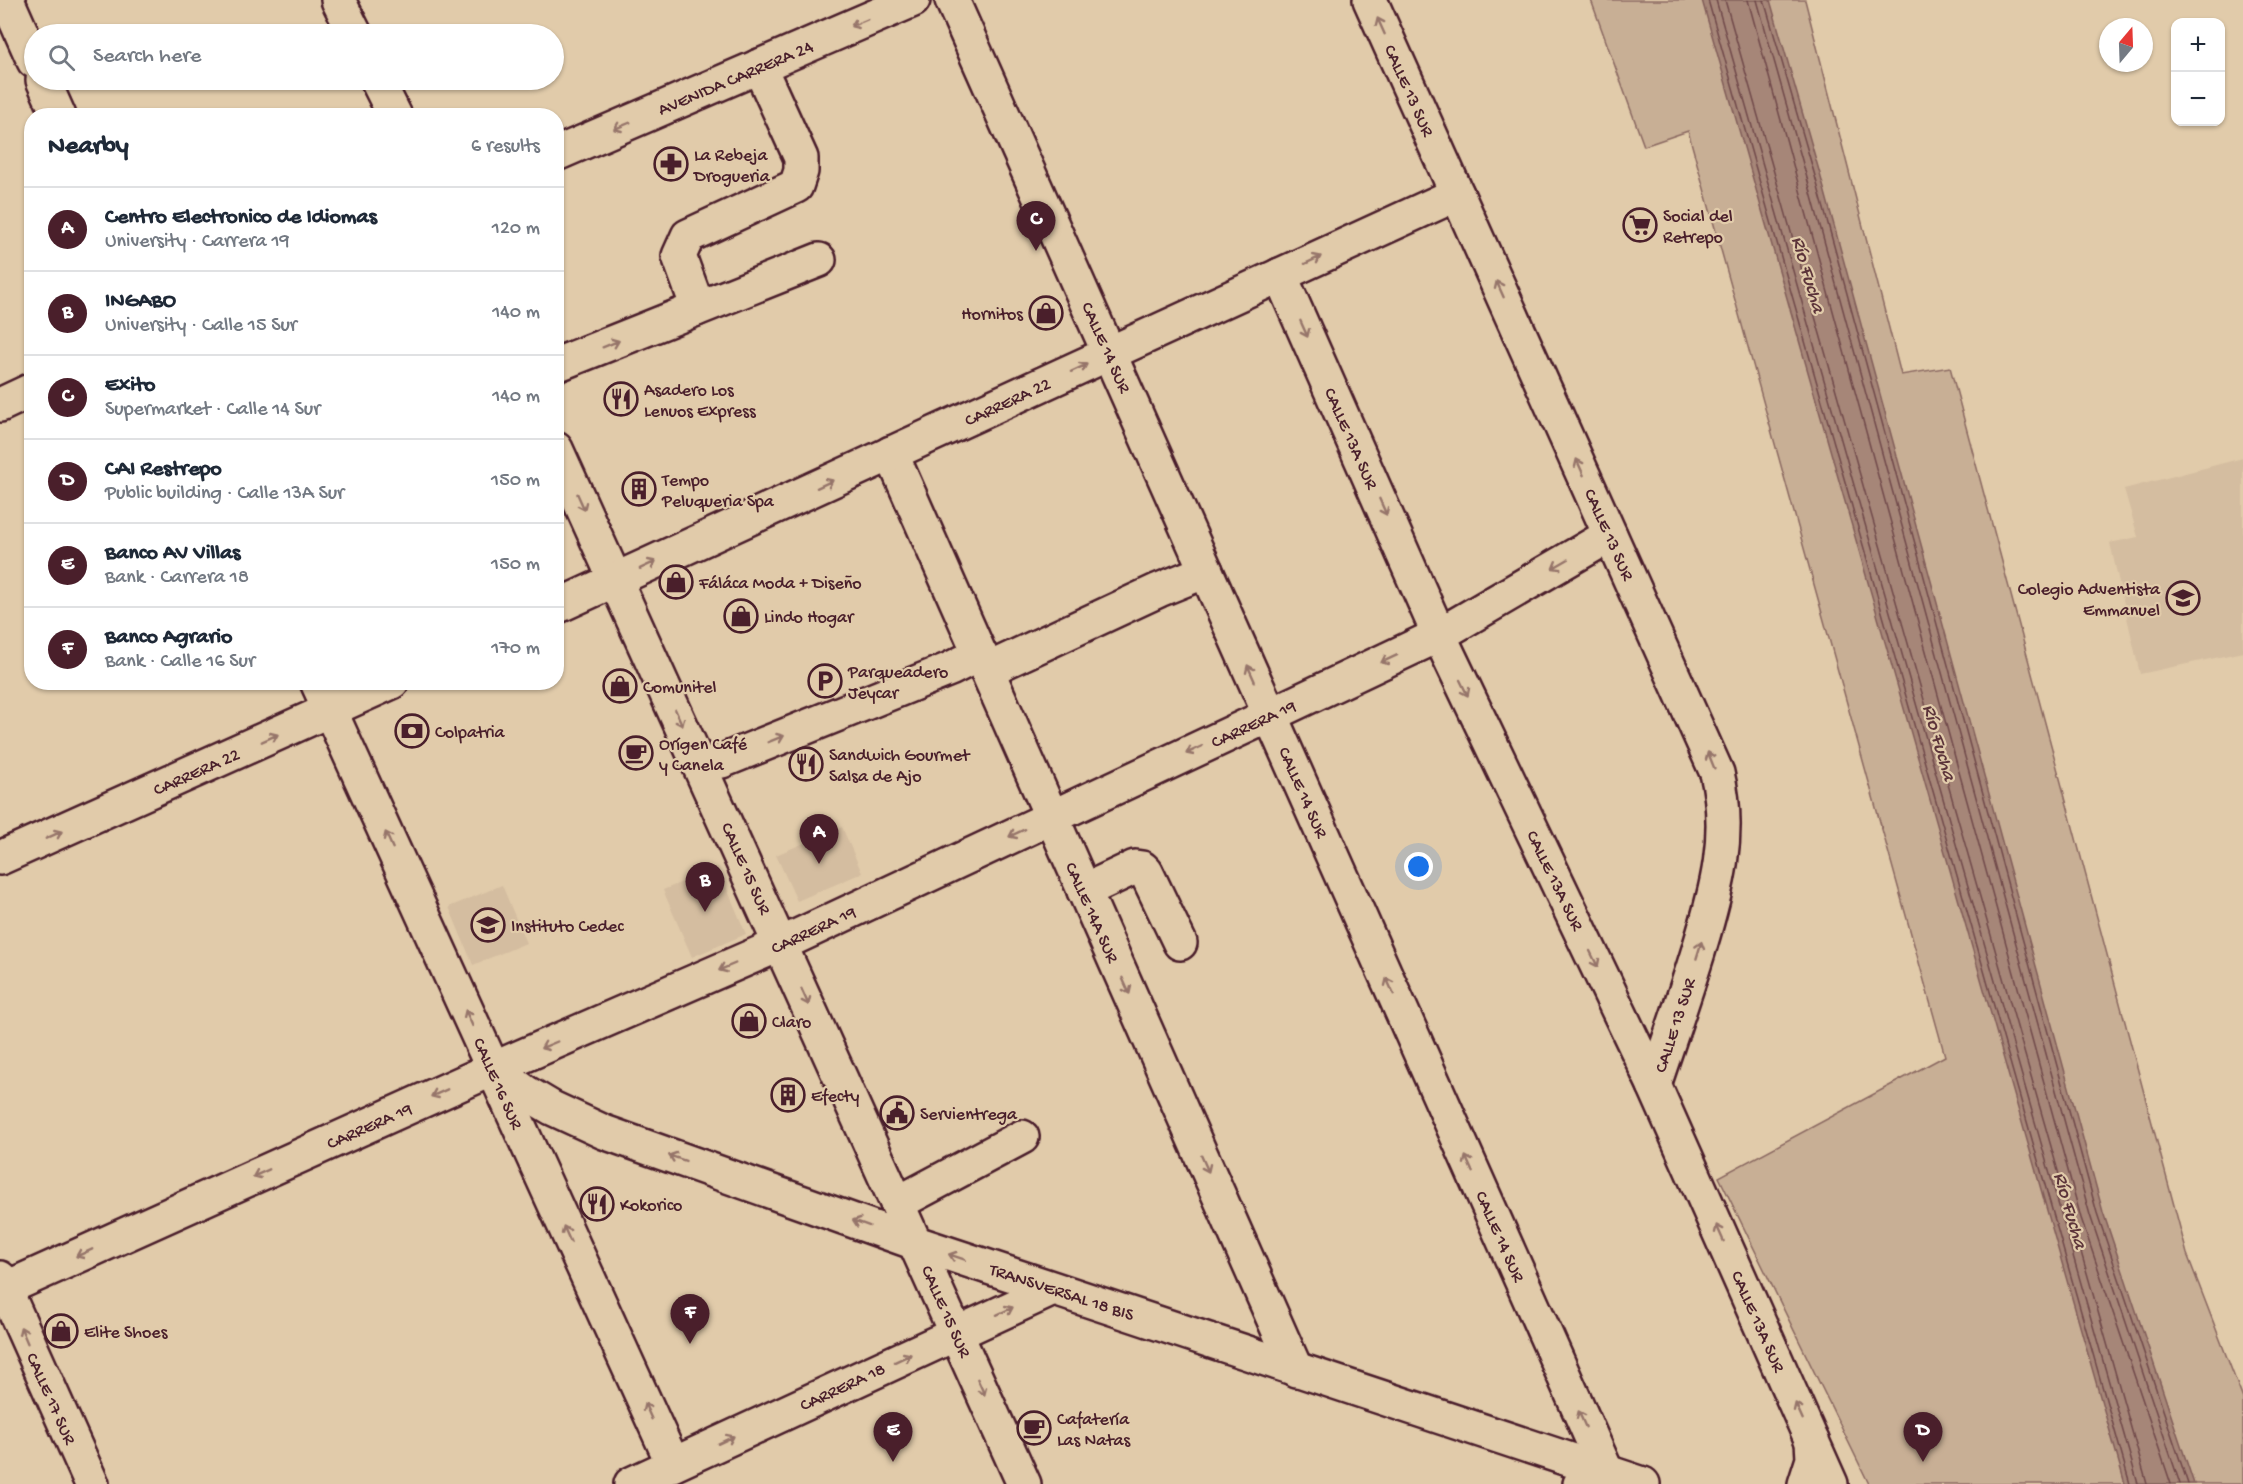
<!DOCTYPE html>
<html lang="en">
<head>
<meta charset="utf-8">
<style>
  body { margin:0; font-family:"Gochi Hand",sans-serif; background:#f6f6f7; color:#1f2937 }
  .controls { position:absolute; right:18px; top:18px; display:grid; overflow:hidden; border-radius:12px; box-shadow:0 2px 4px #0004 }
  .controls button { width:54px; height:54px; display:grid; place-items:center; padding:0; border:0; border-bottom:2px solid #e0e1e3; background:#fff; color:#1f2937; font:30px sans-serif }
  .compass { position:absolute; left:2099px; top:18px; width:54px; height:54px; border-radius:50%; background:#fff; box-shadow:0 2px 4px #0004; rotate:19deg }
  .you { position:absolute; left:1419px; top:867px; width:21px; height:21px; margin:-15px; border:4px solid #fff; border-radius:50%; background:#1a73e8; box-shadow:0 0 0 9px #1a73e833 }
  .badge { display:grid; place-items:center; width:39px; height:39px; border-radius:50%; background:#4a1f2b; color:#fff; font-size:20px; font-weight:700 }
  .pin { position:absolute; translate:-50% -50px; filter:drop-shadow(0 2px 3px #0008) }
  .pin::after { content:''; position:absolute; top:32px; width:21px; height:18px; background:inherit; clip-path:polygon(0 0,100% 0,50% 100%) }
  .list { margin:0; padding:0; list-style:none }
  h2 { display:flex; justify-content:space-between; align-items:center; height:78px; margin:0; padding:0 24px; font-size:26px }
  h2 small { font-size:20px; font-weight:400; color:#747a83 }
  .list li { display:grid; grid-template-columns:39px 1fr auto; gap:18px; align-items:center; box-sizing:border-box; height:84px; padding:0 24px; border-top:2px solid #e0e1e3 }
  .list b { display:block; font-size:22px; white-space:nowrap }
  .list p { margin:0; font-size:20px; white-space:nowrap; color:#747a83 }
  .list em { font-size:20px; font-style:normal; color:#747a83 }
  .icon { flex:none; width:33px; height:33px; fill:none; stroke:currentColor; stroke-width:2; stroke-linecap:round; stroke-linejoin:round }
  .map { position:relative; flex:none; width:2243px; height:1484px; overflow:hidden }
  .search { position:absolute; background:#fff; box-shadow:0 2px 4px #0004; left:24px; top:24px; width:540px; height:66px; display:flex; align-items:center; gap:15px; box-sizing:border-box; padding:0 21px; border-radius:33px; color:#747a83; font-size:22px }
  .panel { position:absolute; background:#fff; box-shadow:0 2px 4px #0004; left:24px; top:108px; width:540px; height:582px; border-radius:24px }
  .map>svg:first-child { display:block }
</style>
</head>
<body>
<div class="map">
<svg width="2243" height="1484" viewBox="0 0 2243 1484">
  <rect width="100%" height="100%" fill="#e1cbaa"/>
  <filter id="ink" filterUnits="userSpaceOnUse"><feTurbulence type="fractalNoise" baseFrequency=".0167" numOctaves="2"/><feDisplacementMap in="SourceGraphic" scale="12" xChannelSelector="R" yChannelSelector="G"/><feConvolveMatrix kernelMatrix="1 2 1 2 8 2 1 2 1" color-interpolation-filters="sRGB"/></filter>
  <g filter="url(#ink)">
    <!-- built -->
    <g fill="#d4bda0">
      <path d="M2243,458V652L2140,674L2110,543L2138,537L2124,489Z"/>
      <path d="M842,827L862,873L797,901L776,855Z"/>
      <path d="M718,867L746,934L692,957L663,890Z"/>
      <path d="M502,885L526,943L473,965L449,907Z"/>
    </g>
    <!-- green -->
    <path fill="#c8af95" stroke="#896760" stroke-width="1.5" d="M1591,0H1805L1901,375L1950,367L2187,1254L2243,1399V1484H1869L1719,1177L1945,1056L1688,131L1644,146Z"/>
    <!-- water -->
    <path fill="#a68678" stroke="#815d59" stroke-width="1.5" d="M1702,0H1770L1820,174L2103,1212L2194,1484H2125Z"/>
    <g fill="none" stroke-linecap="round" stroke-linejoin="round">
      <!-- shore -->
      <g stroke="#6f484a" stroke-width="1.5">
        <path d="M1708,0L2130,1484"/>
        <path d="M1716,0L2138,1484"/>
        <path d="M1725,0L2147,1484"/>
        <path d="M1748,0L2081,1218L2171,1484"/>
        <path d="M1757,0L1807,178L2090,1215L2180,1484"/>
        <path d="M1764,0L1815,176L2097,1213L2188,1484"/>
      </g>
      <defs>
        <g id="minor">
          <path d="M7,0L34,61"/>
          <path d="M338,0L355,34"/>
          <path d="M952,0L1612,1484"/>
          <path d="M1370,0L1717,773C1732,834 1717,890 1699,949C1685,995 1669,1040 1654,1085"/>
          <path d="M43,80L59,116"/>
          <path d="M377,80L395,116"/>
          <path d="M1280,275L1439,635L1654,1085L1831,1484"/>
          <path d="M696,309L694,297L679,256L688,236L796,186L801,171V158L759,66"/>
          <path d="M556,365L819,260"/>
          <path d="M556,449L1024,1484"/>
          <path d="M891,453L1296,1370"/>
          <path d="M556,607L1457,194"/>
          <path d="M988,672L1002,663L1159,590L1206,571"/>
          <path d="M700,766L722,761L950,669L980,654"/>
          <path d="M0,858L392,682"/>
          <path d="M1084,891L1135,867L1142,868L1146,872L1180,943"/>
          <path d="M898,1203L1022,1137"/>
          <path d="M0,1278L92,1484"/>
          <path d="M0,1291L493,1069L781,944L1270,715L1439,635L1610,535"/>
          <path d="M1580,1484L1607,1472"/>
        </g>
        <g id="major">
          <path d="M556,154L913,0"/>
          <path d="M0,405L32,390"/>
          <path d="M317,682L673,1464"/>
          <path d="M493,1069L525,1092L552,1108L604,1132L916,1243L1643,1484"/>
          <path d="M631,1484L1053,1289"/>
          <path d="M1805,1484L1813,1459L1812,1441"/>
        </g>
      </defs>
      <!-- minor casing -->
      <use href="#minor" stroke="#4a1f2b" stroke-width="38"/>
      <!-- major casing -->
      <use href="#major" stroke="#4a1f2b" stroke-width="38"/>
      <!-- minor -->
      <use href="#minor" stroke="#e1cbaa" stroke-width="33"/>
      <!-- major -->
      <use href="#major" stroke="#e1cbaa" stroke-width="33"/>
    </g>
    <!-- one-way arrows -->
    <defs><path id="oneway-shaft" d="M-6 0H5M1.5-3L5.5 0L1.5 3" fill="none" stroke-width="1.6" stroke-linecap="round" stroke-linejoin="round" transform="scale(1.5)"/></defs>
    <g stroke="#96756a">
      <use href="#oneway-shaft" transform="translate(859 23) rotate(157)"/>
      <use href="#oneway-shaft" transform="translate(1381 26) rotate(-114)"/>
      <use href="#oneway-shaft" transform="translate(622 126) rotate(157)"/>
      <use href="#oneway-shaft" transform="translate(1313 260) rotate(-25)"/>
      <use href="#oneway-shaft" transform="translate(1500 289) rotate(-114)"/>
      <use href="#oneway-shaft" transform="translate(1304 329) rotate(66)"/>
      <use href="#oneway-shaft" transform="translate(611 344) rotate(-22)"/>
      <use href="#oneway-shaft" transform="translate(1079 368) rotate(-25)"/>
      <use href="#oneway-shaft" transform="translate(1580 467) rotate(-114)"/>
      <use href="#oneway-shaft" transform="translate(825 484) rotate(-25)"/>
      <use href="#oneway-shaft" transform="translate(581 502) rotate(66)"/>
      <use href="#oneway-shaft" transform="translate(1383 507) rotate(66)"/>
      <use href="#oneway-shaft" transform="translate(1560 564) rotate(150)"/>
      <use href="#oneway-shaft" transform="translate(648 565) rotate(-25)"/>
      <use href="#oneway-shaft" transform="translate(1389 659) rotate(155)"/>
      <use href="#oneway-shaft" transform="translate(1251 673) rotate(-114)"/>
      <use href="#oneway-shaft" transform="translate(1464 688) rotate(64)"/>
      <use href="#oneway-shaft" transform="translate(679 718) rotate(66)"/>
      <use href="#oneway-shaft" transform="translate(270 738) rotate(-24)"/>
      <use href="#oneway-shaft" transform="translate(776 739) rotate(-22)"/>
      <use href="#oneway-shaft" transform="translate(1194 750) rotate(155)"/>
      <use href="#oneway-shaft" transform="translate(1711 760) rotate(-112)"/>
      <use href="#oneway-shaft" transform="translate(1017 833) rotate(155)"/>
      <use href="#oneway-shaft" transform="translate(54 835) rotate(-24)"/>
      <use href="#oneway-shaft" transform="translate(389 840) rotate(-114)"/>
      <use href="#oneway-shaft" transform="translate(1699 950) rotate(-73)"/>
      <use href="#oneway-shaft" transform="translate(1594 959) rotate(64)"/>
      <use href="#oneway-shaft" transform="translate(727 967) rotate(157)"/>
      <use href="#oneway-shaft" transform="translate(1126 986) rotate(66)"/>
      <use href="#oneway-shaft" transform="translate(1390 986) rotate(-114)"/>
      <use href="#oneway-shaft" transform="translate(805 997) rotate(66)"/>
      <use href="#oneway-shaft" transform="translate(469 1018) rotate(-114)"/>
      <use href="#oneway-shaft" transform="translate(549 1045) rotate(157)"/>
      <use href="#oneway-shaft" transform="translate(439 1093) rotate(156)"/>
      <use href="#oneway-shaft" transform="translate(677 1158) rotate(-161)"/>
      <use href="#oneway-shaft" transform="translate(1205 1164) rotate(66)"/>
      <use href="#oneway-shaft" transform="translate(1469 1164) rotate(-114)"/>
      <use href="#oneway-shaft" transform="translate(261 1173) rotate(156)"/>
      <use href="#oneway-shaft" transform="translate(861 1223) rotate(-160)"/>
      <use href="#oneway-shaft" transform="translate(1720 1233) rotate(-114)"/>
      <use href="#oneway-shaft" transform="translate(567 1234) rotate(-114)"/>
      <use href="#oneway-shaft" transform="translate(84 1253) rotate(156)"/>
      <use href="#oneway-shaft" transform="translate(957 1257) rotate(-161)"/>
      <use href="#oneway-shaft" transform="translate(1005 1311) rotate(-25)"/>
      <use href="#oneway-shaft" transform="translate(24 1335) rotate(-113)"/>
      <use href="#oneway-shaft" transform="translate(903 1358) rotate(-25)"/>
      <use href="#oneway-shaft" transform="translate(981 1387) rotate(66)"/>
      <use href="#oneway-shaft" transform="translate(648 1411) rotate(-114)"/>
      <use href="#oneway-shaft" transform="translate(1799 1411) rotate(-114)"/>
      <use href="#oneway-shaft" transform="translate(1582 1419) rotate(-114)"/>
      <use href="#oneway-shaft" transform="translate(726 1440) rotate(-25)"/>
    </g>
  </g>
  <!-- icons -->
  <defs>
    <symbol id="pharmacy-ring" viewBox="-11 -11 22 22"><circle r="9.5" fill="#e1cbaa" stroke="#4a1f2b" stroke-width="1.5"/><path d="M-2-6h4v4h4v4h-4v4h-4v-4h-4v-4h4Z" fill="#4a1f2b"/></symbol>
    <symbol id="supermarket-ring" viewBox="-11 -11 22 22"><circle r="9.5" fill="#e1cbaa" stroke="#4a1f2b" stroke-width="1.5"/><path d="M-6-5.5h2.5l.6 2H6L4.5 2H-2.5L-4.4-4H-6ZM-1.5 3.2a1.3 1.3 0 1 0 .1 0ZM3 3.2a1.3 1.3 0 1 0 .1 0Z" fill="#4a1f2b"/></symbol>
    <symbol id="shop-ring" viewBox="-11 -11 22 22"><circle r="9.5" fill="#e1cbaa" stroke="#4a1f2b" stroke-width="1.5"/><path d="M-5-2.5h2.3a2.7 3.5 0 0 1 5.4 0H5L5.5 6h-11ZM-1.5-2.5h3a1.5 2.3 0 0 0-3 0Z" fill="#4a1f2b"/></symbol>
    <symbol id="restaurant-ring" viewBox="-11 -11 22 22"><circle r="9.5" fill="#e1cbaa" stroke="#4a1f2b" stroke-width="1.5"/><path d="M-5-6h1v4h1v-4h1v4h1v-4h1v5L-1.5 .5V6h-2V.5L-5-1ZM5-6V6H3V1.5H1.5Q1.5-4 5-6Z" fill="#4a1f2b"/></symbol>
    <symbol id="building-ring" viewBox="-11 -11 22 22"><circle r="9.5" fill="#e1cbaa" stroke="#4a1f2b" stroke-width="1.5"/><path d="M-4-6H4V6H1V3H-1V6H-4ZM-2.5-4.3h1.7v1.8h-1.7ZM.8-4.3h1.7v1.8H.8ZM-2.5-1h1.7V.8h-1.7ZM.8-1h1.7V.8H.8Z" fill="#4a1f2b"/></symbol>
    <symbol id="university-ring" viewBox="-11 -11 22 22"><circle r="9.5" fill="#e1cbaa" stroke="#4a1f2b" stroke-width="1.5"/><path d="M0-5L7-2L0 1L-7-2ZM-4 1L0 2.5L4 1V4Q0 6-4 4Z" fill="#4a1f2b"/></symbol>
    <symbol id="parking-ring" viewBox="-11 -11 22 22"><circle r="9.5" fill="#e1cbaa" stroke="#4a1f2b" stroke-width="1.5"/><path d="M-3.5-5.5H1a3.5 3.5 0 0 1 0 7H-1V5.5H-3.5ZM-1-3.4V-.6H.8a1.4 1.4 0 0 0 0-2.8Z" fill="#4a1f2b"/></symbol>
    <symbol id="bank-ring" viewBox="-11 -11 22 22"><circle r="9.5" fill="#e1cbaa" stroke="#4a1f2b" stroke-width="1.5"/><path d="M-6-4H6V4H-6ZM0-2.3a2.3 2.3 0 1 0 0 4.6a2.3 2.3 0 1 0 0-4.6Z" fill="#4a1f2b"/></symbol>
    <symbol id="cafe-ring" viewBox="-11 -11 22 22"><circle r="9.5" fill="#e1cbaa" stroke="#4a1f2b" stroke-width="1.5"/><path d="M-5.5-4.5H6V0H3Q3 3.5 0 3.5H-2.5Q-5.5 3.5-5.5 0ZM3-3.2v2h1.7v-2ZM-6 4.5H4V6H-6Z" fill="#4a1f2b"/></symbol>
    <symbol id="civic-ring" viewBox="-11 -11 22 22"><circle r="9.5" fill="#e1cbaa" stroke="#4a1f2b" stroke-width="1.5"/><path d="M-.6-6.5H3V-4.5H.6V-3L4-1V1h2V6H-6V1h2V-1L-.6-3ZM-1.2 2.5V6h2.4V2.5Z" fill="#4a1f2b"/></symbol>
  </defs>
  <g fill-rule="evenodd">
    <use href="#pharmacy-ring" x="652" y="145" width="38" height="38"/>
    <use href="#supermarket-ring" x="1621" y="206" width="38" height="38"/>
    <use href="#shop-ring" x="1027" y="294" width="38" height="38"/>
    <use href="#restaurant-ring" x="602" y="380" width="38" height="38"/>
    <use href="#building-ring" x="620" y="470" width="38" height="38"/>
    <use href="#shop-ring" x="657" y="563" width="38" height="38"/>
    <use href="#university-ring" x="2164" y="579" width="38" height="38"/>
    <use href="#shop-ring" x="722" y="597" width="38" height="38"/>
    <use href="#parking-ring" x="806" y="662" width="38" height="38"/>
    <use href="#shop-ring" x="601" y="667" width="38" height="38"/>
    <use href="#bank-ring" x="393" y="712" width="38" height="38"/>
    <use href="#cafe-ring" x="617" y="734" width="38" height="38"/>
    <use href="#restaurant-ring" x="787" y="745" width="38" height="38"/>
    <use href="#university-ring" x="469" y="906" width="38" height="38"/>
    <use href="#shop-ring" x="730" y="1002" width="38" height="38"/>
    <use href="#building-ring" x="769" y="1076" width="38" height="38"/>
    <use href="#civic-ring" x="878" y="1094" width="38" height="38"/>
    <use href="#restaurant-ring" x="578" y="1185" width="38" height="38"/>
    <use href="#shop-ring" x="42" y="1312" width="38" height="38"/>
    <use href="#cafe-ring" x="1015" y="1409" width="38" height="38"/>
  </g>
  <g text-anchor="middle" stroke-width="4.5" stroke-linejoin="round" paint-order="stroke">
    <!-- street labels -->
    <g font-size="18" fill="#4a1f2b" stroke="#e1cbaa">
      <text transform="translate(735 77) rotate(-23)" y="6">AVENIDA CARRERA 24</text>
      <text transform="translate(1410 90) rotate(66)" y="6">CALLE 13 SUR</text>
      <text transform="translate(1107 347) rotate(66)" y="6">CALLE 14 SUR</text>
      <text transform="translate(1007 401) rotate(-25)" y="6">CARRERA 22</text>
      <text transform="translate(1352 438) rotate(66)" y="6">CALLE 13A SUR</text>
      <text transform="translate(1610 534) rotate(66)" y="6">CALLE 13 SUR</text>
      <text transform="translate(1253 723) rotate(-25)" y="6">CARRERA 19</text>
      <text transform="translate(196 771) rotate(-24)" y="6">CARRERA 22</text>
      <text transform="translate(1304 792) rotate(66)" y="6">CALLE 14 SUR</text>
      <text transform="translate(747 868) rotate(66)" y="6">CALLE 15 SUR</text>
      <text transform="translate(1556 880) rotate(64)" y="6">CALLE 13A SUR</text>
      <text transform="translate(1093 912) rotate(66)" y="6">CALLE 14A SUR</text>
      <text transform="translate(813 929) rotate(-25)" y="6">CARRERA 19</text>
      <text transform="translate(1674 1025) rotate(-72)" y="6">CALLE 13 SUR</text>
      <text transform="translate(499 1083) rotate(66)" y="6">CALLE 16 SUR</text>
      <text transform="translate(369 1125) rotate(-24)" y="6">CARRERA 19</text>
      <text transform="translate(1501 1236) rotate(66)" y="6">CALLE 14 SUR</text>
      <text transform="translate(1062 1291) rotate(18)" y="6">TRANSVERSAL 18 BIS</text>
      <text transform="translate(947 1311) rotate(66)" y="6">CALLE 15 SUR</text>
      <text transform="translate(1759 1321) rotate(66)" y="6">CALLE 13A SUR</text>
      <text transform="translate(842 1386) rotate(-25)" y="6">CARRERA 18</text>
      <text transform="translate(52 1398) rotate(66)" y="6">CALLE 17 SUR</text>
    </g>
    <!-- poi labels -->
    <g font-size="18" fill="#4a1f2b" stroke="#e1cbaa" text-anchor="start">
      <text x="694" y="160">La Rebeja<tspan x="694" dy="21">Drogueria</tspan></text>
      <text x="1663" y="221">Social del<tspan x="1663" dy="21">Retrepo</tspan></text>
      <text x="1023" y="319" text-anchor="end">Hornitos</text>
      <text x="644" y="395">Asadero Los<tspan x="644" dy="21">Lenuos Express</tspan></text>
      <text x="662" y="485">Tempo<tspan x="662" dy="21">Peluqueria Spa</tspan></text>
      <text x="699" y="588">Fáláca Moda + Diseño</text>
      <text x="2160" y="594" text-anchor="end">Colegio Adventista<tspan x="2160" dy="21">Emmanuel</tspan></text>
      <text x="764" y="622">Lindo Hogar</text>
      <text x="848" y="677">Parqueadero<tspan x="848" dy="21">Jeycar</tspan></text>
      <text x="643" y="692">Comunitel</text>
      <text x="435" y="737">Colpatria</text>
      <text x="659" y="749">Orígen Café<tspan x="659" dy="21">y Canela</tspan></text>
      <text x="829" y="760">Sandwich Gourmet<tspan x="829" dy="21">Salsa de Ajo</tspan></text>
      <text x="511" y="931">Instituto Cedec</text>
      <text x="772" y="1027">Claro</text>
      <text x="811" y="1101">Efecty</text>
      <text x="920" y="1119">Servientrega</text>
      <text x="620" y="1210">Kokorico</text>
      <text x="84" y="1337">Elite Shoes</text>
      <text x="1057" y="1424">Cafatería<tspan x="1057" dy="21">Las Natas</tspan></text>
    </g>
    <!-- water labels -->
    <g font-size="20" font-style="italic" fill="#5c343a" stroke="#e1cbaa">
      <text transform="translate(1810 274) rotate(74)" y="7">Río Fucha</text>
      <text transform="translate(1941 742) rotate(74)" y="7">Río Fucha</text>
      <text transform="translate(2072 1210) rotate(74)" y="7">Río Fucha</text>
    </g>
  </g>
</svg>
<div class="controls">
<button>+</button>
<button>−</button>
</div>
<svg class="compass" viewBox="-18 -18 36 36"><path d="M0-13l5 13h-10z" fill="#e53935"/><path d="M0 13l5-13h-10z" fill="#747a83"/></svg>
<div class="you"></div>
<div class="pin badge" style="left:819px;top:864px">A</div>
<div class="pin badge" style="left:705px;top:912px">B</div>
<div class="pin badge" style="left:1036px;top:251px">C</div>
<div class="pin badge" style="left:1923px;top:1462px">D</div>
<div class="pin badge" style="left:893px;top:1462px">E</div>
<div class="pin badge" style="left:690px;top:1344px">F</div>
<div class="search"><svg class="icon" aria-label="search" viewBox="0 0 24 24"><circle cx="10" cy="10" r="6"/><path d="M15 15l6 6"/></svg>Search here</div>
<section class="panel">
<h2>Nearby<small>6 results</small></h2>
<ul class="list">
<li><span class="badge">A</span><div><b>Centro Electronico de Idiomas</b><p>University · Carrera 19</p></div><em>120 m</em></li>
<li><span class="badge">B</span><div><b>INGABO</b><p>University · Calle 15 Sur</p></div><em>140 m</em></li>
<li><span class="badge">C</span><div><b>Exito</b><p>Supermarket · Calle 14 Sur</p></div><em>140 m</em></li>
<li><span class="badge">D</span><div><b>CAI Restrepo</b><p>Public building · Calle 13A Sur</p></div><em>150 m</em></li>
<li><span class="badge">E</span><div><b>Banco AV Villas</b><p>Bank · Carrera 18</p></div><em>150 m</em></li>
<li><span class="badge">F</span><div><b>Banco Agrario</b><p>Bank · Calle 16 Sur</p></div><em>170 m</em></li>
</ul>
</section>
</div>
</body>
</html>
